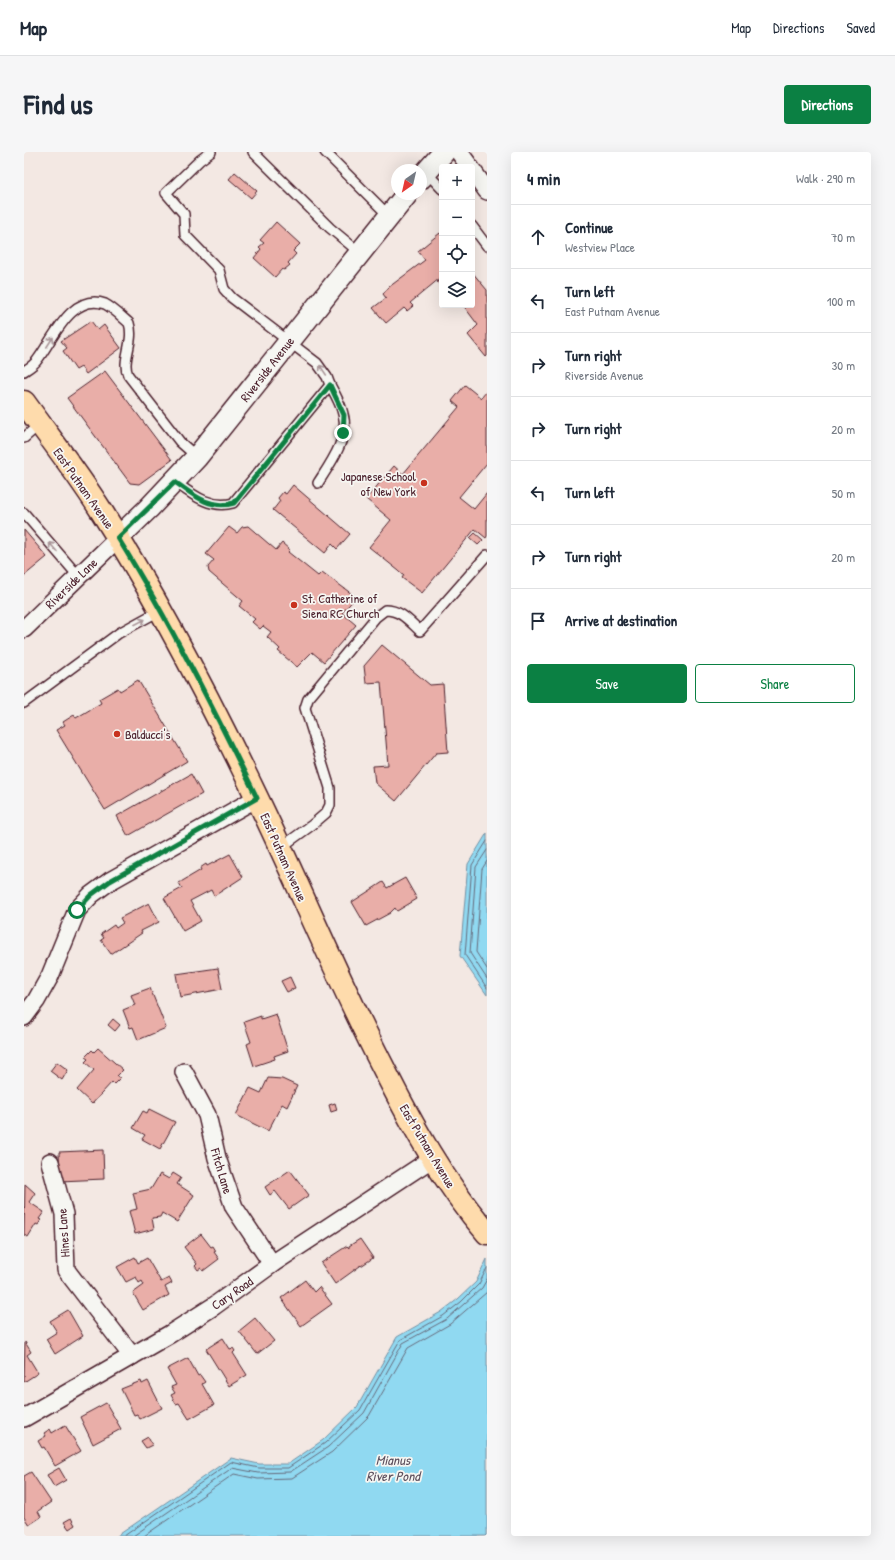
<!DOCTYPE html>
<html lang="en">
<head>
<meta charset="utf-8">
<style>
  body { margin:0; font-family:"Patrick Hand",sans-serif; background:#f6f6f7; color:#1f2937 }
  .controls { position:absolute; right:12px; top:12px; display:grid; overflow:hidden; border-radius:4px; box-shadow:0 4px 16px #0002 }
  .controls button { width:36px; height:36px; display:grid; place-items:center; padding:0; border:0; border-bottom:1px solid #e0e1e3; background:#fff; color:#1f2937; font:20px sans-serif }
  .compass { position:absolute; left:367px; top:12px; width:36px; height:36px; border-radius:50%; background:#fff; box-shadow:0 4px 16px #0002; rotate:214deg }
  .stop { position:absolute; width:12px; height:12px; margin:-9px; border:3px solid #0b8043; border-radius:50%; background:#fff }
  .stop.end { background:#0b8043; border-color:#fff; box-shadow:0 1px 4px #0008 }
  .list { margin:0; padding:0; list-style:none }
  h2 { display:flex; justify-content:space-between; align-items:center; height:52px; margin:0; padding:0 16px; font-size:17px }
  h2 small { font-size:13px; font-weight:400; color:#747a83 }
  .list li { display:grid; grid-template-columns:26px 1fr auto; gap:12px; align-items:center; box-sizing:border-box; height:64px; padding:0 16px; border-top:1px solid #e0e1e3 }
  .list b { display:block; font-size:15px; white-space:nowrap }
  .list p { margin:0; font-size:13px; white-space:nowrap; color:#747a83 }
  .list em { font-size:13px; font-style:normal; color:#747a83 }
  .actions { display:flex; gap:8px; padding:12px 16px }
  .actions a { flex:1; padding:9px 0; border:1px solid #0b8043; border-radius:4px; text-align:center; font-size:14px; color:#0b8043 }
  .actions .main { background:#0b8043; color:#fff }
  .icon { flex:none; width:22px; height:22px; fill:none; stroke:currentColor; stroke-width:2; stroke-linecap:round; stroke-linejoin:round }
  .map { position:relative; flex:none; width:463px; height:1384px; overflow:hidden; border-radius:4px }
  header { display:flex; align-items:center; gap:24px; box-sizing:border-box; height:56px; padding:0 20px; background:#fff; border-bottom:1px solid #e0e1e3 }
  header strong { font-size:19px }
  nav { display:flex; gap:22px; margin-inline-start:auto; font-size:14px }
  .intro { display:flex; align-items:center; justify-content:space-between; box-sizing:border-box; height:96px; padding:0 24px }
  h1 { margin:0; font-size:28px }
  .button { padding:10px 18px; border-radius:4px; background:#0b8043; color:#fff; font-size:14px; font-weight:700 }
  main { display:flex; gap:24px; padding:0 24px }
  aside { flex:1; background:#fff; border-radius:4px; box-shadow:0 4px 16px #0002 }
  .map>svg:first-child { display:block }
</style>
</head>
<body>
<header>
<strong>Map</strong>
<nav><a>Map</a><a>Directions</a><a>Saved</a></nav>
</header>
<div class="intro"><h1>Find us</h1><a class="button">Directions</a></div>
<main>
<div class="map">
<svg width="463" height="1384" viewBox="0 0 463 1384">
  <rect width="100%" height="100%" fill="#f3e8e3"/>
  <filter id="ink" filterUnits="userSpaceOnUse"><feTurbulence type="fractalNoise" baseFrequency=".025" numOctaves="2"/><feDisplacementMap in="SourceGraphic" scale="8" xChannelSelector="R" yChannelSelector="G"/><feConvolveMatrix kernelMatrix="1 2 1 2 8 2 1 2 1" color-interpolation-filters="sRGB"/></filter>
  <g filter="url(#ink)">
    <!-- water -->
    <g fill="#90d9f1" stroke="#748fa2">
      <path d="M463,681V843L436,804L444,712Z"/>
      <path d="M463,1107V1384H93L207,1306L235,1312H264L299,1288L333,1255L373,1185L417,1160L434,1147L452,1130Z"/>
    </g>
    <g fill="none" stroke-linecap="round" stroke-linejoin="round">
      <!-- shore -->
      <g stroke="#66697a" stroke-width="1">
        <path d="M463,689L448,713L441,803L463,836"/>
        <path d="M463,698L452,715L446,801L463,827"/>
        <path d="M463,709L458,717L452,800L463,817"/>
        <path d="M100,1384L207,1310L235,1316H264L301,1291L336,1258L376,1188L419,1164L437,1150L455,1132L463,1116"/>
        <path d="M109,1384L208,1316L234,1321L266,1320L304,1295L340,1261L379,1191L423,1167L458,1136L463,1127"/>
        <path d="M120,1384L210,1322L234,1327L268,1326L308,1300L345,1264L384,1196L426,1172L463,1140"/>
      </g>
    </g>
    <!-- building -->
    <g fill="#e9aea8" stroke="#4a1f2b">
      <path d="M211,20L233,39L227,46L205,27Z"/>
      <path d="M252,70L276,92L269,99L272,102L264,111L266,113L260,118L258,117L251,125L230,106L237,97L235,95L240,91L236,88Z"/>
      <path d="M416,81L418,84V134L413,130L417,127L416,126L386,151L389,154L383,159L380,156L362,171L349,156L362,146L359,142L365,135L401,108L394,99Z"/>
      <path d="M448,120L463,138V204L462,205L444,183L454,173L439,153H448Z"/>
      <path d="M67,169L74,178L80,173L97,196L62,222L57,215L52,218L39,199L43,196L37,189Z"/>
      <path d="M81,219L148,308L115,332L106,331L43,246Z"/>
      <path d="M441,233L457,246L463,239V311L435,345L450,357L463,341V384L462,386L451,377L398,441L378,426L380,423L345,395L367,368L342,347L370,314L379,322L435,255L428,249Z"/>
      <path d="M269,333L326,382L313,397L308,392L301,401L249,358L256,349L254,346L259,340L262,342Z"/>
      <path d="M224,374L252,398L258,391L266,398L264,400L294,424L298,420L332,445L318,461L332,473L300,510L288,500L273,515L254,499L256,497L243,485L247,480L239,474L236,477L228,470L231,467L215,454L219,449L185,420L184,415L190,408L182,402L205,375L213,381L218,375Z"/>
      <path d="M0,378L23,405L0,424Z"/>
      <path d="M451,381L459,388L454,393L446,386Z"/>
      <path d="M358,493L406,533L419,532L424,600L412,601L372,649L351,631L349,614L364,613L357,530L342,531L340,514Z"/>
      <path d="M114,528L163,609L81,658L32,578L41,573L39,570L50,563L52,566L77,551L75,547L94,536L96,539Z"/>
      <path d="M167,622L178,642L104,684L93,664Z"/>
      <path d="M206,702L219,725L190,744L187,738L166,749L177,769L159,779L140,746L158,736L155,731L177,718L176,716L182,712L183,714Z"/>
      <path d="M381,726L393,747L373,759L371,756L366,761L342,774L328,750L359,730L363,736Z"/>
      <path d="M125,751L135,770L117,779L118,781L87,802L77,788L80,786L77,782L90,773L92,776L99,771L96,766Z"/>
      <path d="M194,816L198,837L156,845L152,822Z"/>
      <path d="M266,825L271,836L263,840L257,829Z"/>
      <path d="M126,836L142,876L114,888L109,875L106,876L99,858L111,853L107,843Z"/>
      <path d="M252,862L264,899L250,904L251,907L230,914L223,892L227,890L220,870L237,864V867Z"/>
      <path d="M89,867L96,873L91,879L84,873Z"/>
      <path d="M74,896L99,918L93,924L96,926L90,932L88,930L68,952L53,938L70,918L61,910L64,907L61,905L68,898L70,900Z"/>
      <path d="M33,910L44,918L38,928L26,919Z"/>
      <path d="M244,926L258,927L273,934L263,955L258,952L244,979L212,963L226,936L237,941Z"/>
      <path d="M311,951L313,958L307,960L305,953Z"/>
      <path d="M125,957L151,970L136,997L118,987L121,983L109,976L119,959L123,961Z"/>
      <path d="M79,998L80,1027L36,1029L35,1000Z"/>
      <path d="M266,1018L285,1043L265,1057L251,1039L246,1043L241,1035Z"/>
      <path d="M149,1021L157,1026L153,1032L170,1043L153,1070L138,1061L136,1065L128,1066L130,1077L111,1082L105,1059L113,1057L109,1041L127,1037L136,1022L145,1027Z"/>
      <path d="M1,1032L11,1041L5,1050L20,1060L15,1067L17,1068L14,1073L12,1072L4,1085L0,1083Z"/>
      <path d="M177,1082L187,1095L189,1094L192,1099L190,1100L195,1107L179,1119L177,1116L174,1118L171,1114L173,1112L160,1095Z"/>
      <path d="M336,1087L349,1106L337,1114L336,1113V1114L311,1132L297,1111L323,1094L325,1096V1094Z"/>
      <path d="M111,1105L114,1111L123,1106L137,1130L145,1126L148,1131L141,1135L145,1143L119,1158L109,1141L120,1133L118,1129L115,1131L112,1125L102,1130L93,1115Z"/>
      <path d="M281,1128L290,1140L295,1135L308,1152L277,1174L257,1146Z"/>
      <path d="M44,1158L59,1184L31,1202L22,1187L33,1180L26,1169Z"/>
      <path d="M231,1166L250,1189L233,1202L215,1179Z"/>
      <path d="M199,1186L206,1197L209,1196L211,1199L209,1201L223,1223L205,1234L182,1197Z"/>
      <path d="M1,1190L7,1200L3,1203L14,1221L0,1230Z"/>
      <path d="M164,1206L174,1224L176,1223L181,1230L178,1232L190,1253L165,1267L155,1251L152,1252L147,1243L151,1241L147,1235L152,1233L143,1217Z"/>
      <path d="M117,1229L118,1232L124,1229L138,1256L116,1267L113,1262L110,1263L97,1237Z"/>
      <path d="M82,1251L97,1277L69,1292L56,1265Z"/>
      <path d="M41,1273L57,1299L31,1314L20,1295L18,1296L14,1289L22,1284L20,1281L26,1277L28,1281Z"/>
      <path d="M124,1285L128,1293L122,1296L117,1289Z"/>
      <path d="M35,1316L42,1328L30,1335L23,1323Z"/>
      <path d="M7,1320L27,1350L14,1359L17,1365L5,1373L0,1365V1324Z"/>
      <path d="M47,1366L51,1373L45,1377L40,1370Z"/>
    </g>
    <g fill="none" stroke-linecap="round" stroke-linejoin="round">
      <defs>
        <g id="service">
          <path d="M229,0L306,76L335,100"/>
          <path d="M301,0L365,64"/>
          <path d="M402,20L418,37"/>
          <path d="M448,74L463,94"/>
          <path d="M0,219C5,216 11,212 14,207C29,187 48,140 81,152C89,156 98,165 105,171C111,190 97,208 104,223L156,290L173,305"/>
          <path d="M0,286L16,272"/>
          <path d="M151,330C169,343 186,357 209,351L306,233L303,225L293,211L208,146L200,137L195,118L161,83L160,62L142,41L176,8L187,0"/>
          <path d="M294,331C306,312 326,285 319,262C317,252 311,242 306,233"/>
          <path d="M0,361L55,425"/>
          <path d="M0,551L95,481L137,458"/>
          <path d="M256,696L288,673L302,661L306,653V636L281,556L284,547L352,465L361,458C377,458 385,469 396,479L463,403"/>
        </g>
        <g id="minor">
          <path d="M435,0L446,15"/>
          <path d="M448,18L463,39"/>
          <path d="M0,477L94,386"/>
          <path d="M0,865L12,849L26,824L53,758L67,743L86,729L233,646"/>
          <path d="M160,920L183,963L193,1006L210,1055L248,1112"/>
          <path d="M26,1010L40,1062L42,1118L108,1204"/>
          <path d="M0,1266L146,1182L190,1154L248,1112L409,1006"/>
        </g>
        <g id="tertiary">
          <path d="M397,26L420,0"/>
          <path d="M94,386L125,356L173,305L383,42"/>
        </g>
        <path id="primary" d="M0,250C26,286 54,322 78,360C136,451 186,548 233,646C276,735 313,826 359,915C388,973 420,1031 463,1081"/>
      </defs>
      <!-- service casing -->
      <use href="#service" stroke="#4a1f2b" stroke-width="12"/>
      <!-- minor casing -->
      <use href="#minor" stroke="#4a1f2b" stroke-width="20"/>
      <!-- tertiary casing -->
      <use href="#tertiary" stroke="#4a1f2b" stroke-width="24"/>
      <!-- primary casing -->
      <use href="#primary" stroke="#4a1f2b" stroke-width="25"/>
      <!-- service -->
      <use href="#service" stroke="#f6f6f2" stroke-width="9"/>
      <!-- minor -->
      <use href="#minor" stroke="#f6f6f2" stroke-width="17"/>
      <!-- tertiary -->
      <use href="#tertiary" stroke="#f6f6f2" stroke-width="21"/>
      <!-- primary -->
      <use href="#primary" stroke="#fedbac" stroke-width="22"/>
    </g>
    <!-- one-way arrows -->
    <defs><path id="oneway-shaft" d="M-6 0H5M1.5-3L5.5 0L1.5 3" fill="none" stroke-width="1.6" stroke-linecap="round" stroke-linejoin="round"/></defs>
    <g stroke="#a99598">
      <use href="#oneway-shaft" transform="translate(26 190) rotate(-57)"/>
      <use href="#oneway-shaft" transform="translate(299 218) rotate(-124)"/>
      <use href="#oneway-shaft" transform="translate(29 395) rotate(-131)"/>
      <use href="#oneway-shaft" transform="translate(116 470) rotate(-28)"/>
    </g>
  </g>
  <g fill="none" stroke-linecap="round" stroke-linejoin="round" filter="url(#ink)">
    <!-- route -->
    <path stroke="#0b8043" stroke-width="5" d="M53,758L67,743L86,729L233,646C190,558 146,470 94,386L151,330C169,343 186,358 210,351L306,233L320,263L319,281"/>
  </g>
  <!-- markers -->
  <g fill="#c8321e" stroke="#f6f6f2" stroke-width="1.5">
    <circle cx="400" cy="331" r="4"/>
    <circle cx="270" cy="453" r="4"/>
    <circle cx="93" cy="582" r="4"/>
  </g>
  <g text-anchor="middle" stroke-width="3.5" stroke-linejoin="round" paint-order="stroke">
    <!-- street labels -->
    <g font-size="13" fill="#4a1f2b" stroke="#f6f6f2">
      <text transform="translate(243 217) rotate(-52)" y="5">Riverside Avenue</text>
      <text transform="translate(60 336) rotate(55)" y="5">East Putnam Avenue</text>
      <text transform="translate(47 431) rotate(-44)" y="5">Riverside Lane</text>
      <text transform="translate(260 705) rotate(66)" y="5">East Putnam Avenue</text>
      <text transform="translate(404 994) rotate(59)" y="5">East Putnam Avenue</text>
      <text transform="translate(198 1019) rotate(73)" y="5">Fitch Lane</text>
      <text transform="translate(39 1081) rotate(-94)" y="5">Hines Lane</text>
      <text transform="translate(208 1141) rotate(-35)" y="5">Cary Road</text>
    </g>
    <!-- poi labels -->
    <g font-size="13" fill="#4a1f2b" stroke="#f6f6f2" text-anchor="start">
      <text x="392" y="329" text-anchor="end">Japanese School<tspan x="392" dy="15">of New York</tspan></text>
      <text x="278" y="451">St. Catherine of<tspan x="278" dy="15">Siena RC Church</tspan></text>
      <text x="101" y="587">Balducci's</text>
    </g>
    <!-- water labels -->
    <g font-size="14" font-style="italic" fill="#5c4e5c" stroke="#f6f6f2">
      <text x="369" y="1313">Mianus<tspan x="369" dy="16">River Pond</tspan></text>
    </g>
  </g>
</svg>
<div class="controls">
<button>+</button>
<button>−</button>
<button><svg class="icon" aria-label="locate" viewBox="0 0 24 24"><circle cx="12" cy="12" r="6"/><path d="M12 2v4M12 18v4M2 12h4M18 12h4"/></svg></button>
<button><svg class="icon" aria-label="layers" viewBox="0 0 24 24"><path d="M12 4l9 5-9 5-9-5zM3 14l9 5 9-5"/></svg></button>
</div>
<svg class="compass" viewBox="-18 -18 36 36"><path d="M0-13l5 13h-10z" fill="#e53935"/><path d="M0 13l5-13h-10z" fill="#747a83"/></svg>
<div class="stop" style="left:53px;top:758px"></div>
<div class="stop end" style="left:319px;top:281px"></div>
</div>
<aside>
<h2>4 min<small>Walk · 290 m</small></h2>
<ul class="list">
<li><svg class="icon" aria-label="ahead" viewBox="0 0 24 24"><path d="M12 20V5M6 11l6-6 6 6"/></svg><div><b>Continue</b><p>Westview Place</p></div><em>70 m</em></li>
<li><svg class="icon" aria-label="left" viewBox="0 0 24 24"><path d="M17 20v-9H6M10 6l-5 5 5 5"/></svg><div><b>Turn left</b><p>East Putnam Avenue</p></div><em>100 m</em></li>
<li><svg class="icon" aria-label="right" viewBox="0 0 24 24"><path d="M7 20v-9h11M14 6l5 5-5 5"/></svg><div><b>Turn right</b><p>Riverside Avenue</p></div><em>30 m</em></li>
<li><svg class="icon" aria-label="right" viewBox="0 0 24 24"><path d="M7 20v-9h11M14 6l5 5-5 5"/></svg><div><b>Turn right</b></div><em>20 m</em></li>
<li><svg class="icon" aria-label="left" viewBox="0 0 24 24"><path d="M17 20v-9H6M10 6l-5 5 5 5"/></svg><div><b>Turn left</b></div><em>50 m</em></li>
<li><svg class="icon" aria-label="right" viewBox="0 0 24 24"><path d="M7 20v-9h11M14 6l5 5-5 5"/></svg><div><b>Turn right</b></div><em>20 m</em></li>
<li><svg class="icon" aria-label="arrive" viewBox="0 0 24 24"><path d="M6 21V4h12l-3 4 3 4H6"/></svg><div><b>Arrive at destination</b></div></li>
</ul>
<div class="actions"><a class="main">Save</a><a>Share</a></div>
</aside>
</main>
</body>
</html>
